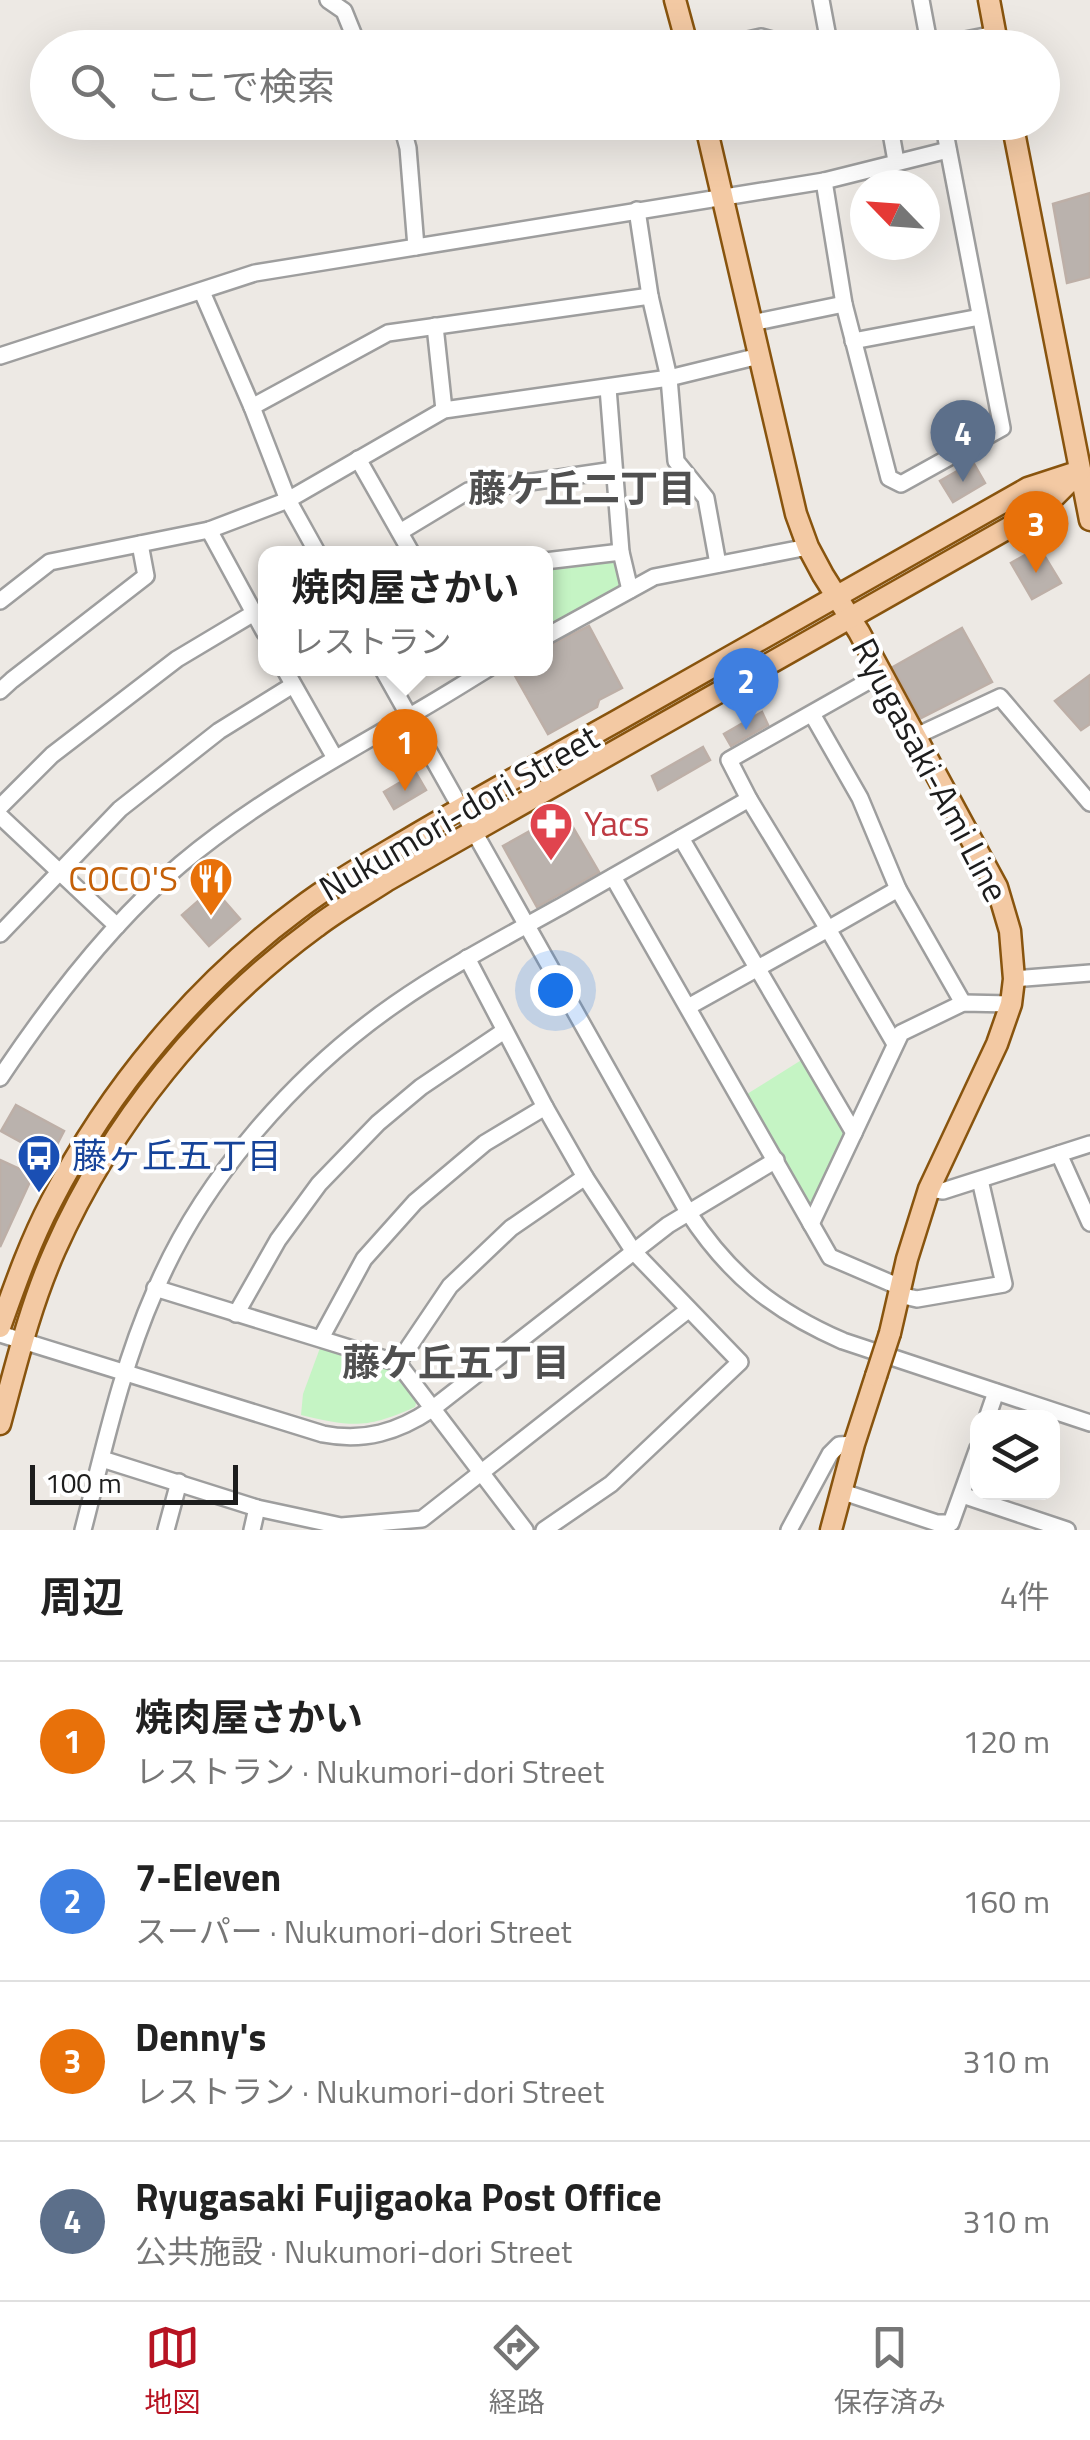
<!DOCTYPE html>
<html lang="ja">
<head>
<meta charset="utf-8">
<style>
  body { margin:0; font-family:"Titillium Web","Noto Sans JP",sans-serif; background:#f6f6f6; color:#222 }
  .controls { position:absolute; right:30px; bottom:30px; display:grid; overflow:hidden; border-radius:20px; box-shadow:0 10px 40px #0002 }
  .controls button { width:90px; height:90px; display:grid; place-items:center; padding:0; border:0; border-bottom:2px solid #e0e0e0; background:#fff; color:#222; font:50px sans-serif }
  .compass { position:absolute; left:850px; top:170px; width:90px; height:90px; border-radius:50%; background:#fff; box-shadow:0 10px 40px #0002; rotate:295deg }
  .scale { position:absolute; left:30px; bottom:25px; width:208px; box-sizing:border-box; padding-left:10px; border:5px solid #1d1d1d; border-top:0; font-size:28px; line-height:35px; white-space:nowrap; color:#1d1d1d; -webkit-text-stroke:8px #fff; paint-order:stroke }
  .you { position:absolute; left:555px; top:990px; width:35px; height:35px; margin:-25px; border:8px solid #fff; border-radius:50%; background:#1a73e8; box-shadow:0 0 0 15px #1a73e833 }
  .badge { display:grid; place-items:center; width:65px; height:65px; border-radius:50%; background:#b71322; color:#fff; font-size:32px; font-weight:700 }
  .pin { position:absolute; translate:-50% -82px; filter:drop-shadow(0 2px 5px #0008) }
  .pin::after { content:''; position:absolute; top:52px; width:35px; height:30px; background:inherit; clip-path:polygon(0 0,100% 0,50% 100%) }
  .popup { position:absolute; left:258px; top:546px; width:295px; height:130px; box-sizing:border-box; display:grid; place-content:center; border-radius:20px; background:#fff; filter:drop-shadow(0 2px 8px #0005); font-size:32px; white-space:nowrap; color:#767676 }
  .popup b { font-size:38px; color:#222 }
  .popup::after { content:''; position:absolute; left:50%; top:100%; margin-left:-20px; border:20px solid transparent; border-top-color:#fff }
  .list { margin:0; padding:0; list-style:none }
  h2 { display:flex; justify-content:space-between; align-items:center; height:130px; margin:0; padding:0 40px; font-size:42px }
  h2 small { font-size:32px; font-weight:400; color:#767676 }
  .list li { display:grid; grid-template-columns:65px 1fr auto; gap:30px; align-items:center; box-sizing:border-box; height:160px; padding:0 40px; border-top:2px solid #e0e0e0 }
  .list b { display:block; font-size:38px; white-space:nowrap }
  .list p { margin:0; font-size:32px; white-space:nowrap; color:#767676 }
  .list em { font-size:32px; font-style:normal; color:#767676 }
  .icon { flex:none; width:55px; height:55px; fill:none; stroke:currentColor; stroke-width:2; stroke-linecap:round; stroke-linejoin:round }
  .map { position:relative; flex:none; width:1090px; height:1530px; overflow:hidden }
  .search { position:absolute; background:#fff; box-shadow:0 10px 40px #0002; left:30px; right:30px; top:30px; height:110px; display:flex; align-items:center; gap:25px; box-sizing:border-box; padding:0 35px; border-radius:55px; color:#767676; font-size:38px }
  .sheet { height:770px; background:#fff }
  nav { display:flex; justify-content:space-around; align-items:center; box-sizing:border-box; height:140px; border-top:2px solid #e0e0e0; background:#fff; font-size:28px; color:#767676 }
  nav a { display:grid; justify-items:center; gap:5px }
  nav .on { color:#b71322 }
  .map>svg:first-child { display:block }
</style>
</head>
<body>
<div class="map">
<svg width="1090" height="1530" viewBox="0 0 1090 1530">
  <rect width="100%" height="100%" fill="#ede9e4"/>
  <!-- park -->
  <g fill="#c5f4c4">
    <path d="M621,552L630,590L545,637V561Z"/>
    <path d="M803,1059L844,1134L813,1205H809L747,1094Z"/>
    <path d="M320,1348L395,1368L417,1400L415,1407C366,1429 352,1427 301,1415L303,1394Z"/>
  </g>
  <!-- building -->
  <g fill="#bab2ad" stroke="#bdafa7" stroke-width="2.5">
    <path d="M1090,193V277L1067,283L1053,204Z"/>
    <path d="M973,462L985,483L953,502L940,481Z"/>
    <path d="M1039,547L1061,583L1032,599L1011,563Z"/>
    <path d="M589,626L622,688L599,700L597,707L548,734L514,674L524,668H545V648Z"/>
    <path d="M962,628L992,682L921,718L893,667Z"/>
    <path d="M1090,675V724L1081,730L1055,701Z"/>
    <path d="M762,712L768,725L731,746L724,734Z"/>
    <path d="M703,747L710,760L658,790L652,776Z"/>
    <path d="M416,773L426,790L394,809L384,792Z"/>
    <path d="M564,812L599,872L537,907L503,846Z"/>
    <path d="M213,888L240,919L209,946L182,915Z"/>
    <path d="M16,1105L64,1131L50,1158L1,1131Z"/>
    <path d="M0,1160L33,1175L0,1247Z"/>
  </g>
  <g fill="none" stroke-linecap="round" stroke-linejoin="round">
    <defs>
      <g id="minor">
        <path d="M328,0L344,11L359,48"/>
        <path d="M821,0L830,48"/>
        <path d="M921,0L930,48"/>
        <path d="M930,47L995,34"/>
        <path d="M712,48L761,37L772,40L780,48"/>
        <path d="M401,122L408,148L416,247"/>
        <path d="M889,122L896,161"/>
        <path d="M824,181L844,304L889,478L901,484L1002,428L943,122"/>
        <path d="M637,210L650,296L669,378L676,461L706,498L718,564"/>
        <path d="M202,292L252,407L288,500L318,554"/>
        <path d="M752,323L844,304"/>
        <path d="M435,326L444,410"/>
        <path d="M853,341L980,317"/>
        <path d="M0,356L255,273L824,181L948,150"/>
        <path d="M608,388L621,552L630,590"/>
        <path d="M252,407L388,333L650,296"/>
        <path d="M358,459L412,554"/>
        <path d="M209,530L265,633"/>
        <path d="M400,532L468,491L614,470"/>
        <path d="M545,561L621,552"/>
        <path d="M0,601L50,562L209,530L288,500L444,410L669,378L759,356"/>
        <path d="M545,637L654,577L808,547"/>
        <path d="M284,668L335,758"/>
        <path d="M382,668L688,1212C729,1275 774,1311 843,1341L1090,1423"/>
        <path d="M0,691L12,680L146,576L140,544"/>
        <path d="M812,714L860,798L898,889"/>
        <path d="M916,736L1000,697L1090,803"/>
        <path d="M0,807L52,755L177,659L254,613"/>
        <path d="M0,816L117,926"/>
        <path d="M681,838L854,1133"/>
        <path d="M613,877L830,1257L900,1287"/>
        <path d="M0,934L120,809L219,731L293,685"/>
        <path d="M467,958L545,1107L585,1177L634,1252L740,1362L611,1484L544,1530"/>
        <path d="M1014,979L1090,973"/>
        <path d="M688,1007L828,929L749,799L729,760L881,674"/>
        <path d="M895,1044L828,929L898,889L963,1003"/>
        <path d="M0,1078C50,1003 112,922 181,864C249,807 327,763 404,719C433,703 461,685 489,668"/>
        <path d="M1059,1154L1090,1223"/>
        <path d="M929,1189L943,1191L1090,1144"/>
        <path d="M811,1224L901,1033L963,1003L1011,1004"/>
        <path d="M155,1288L398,1363"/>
        <path d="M899,1295L917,1299L1004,1284L980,1180"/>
        <path d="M236,1314L278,1240L319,1184L378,1123L421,1087L504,1031"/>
        <path d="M0,1334L323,1434C364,1442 398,1432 432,1409L668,1225L776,1160"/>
        <path d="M321,1338L364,1259L415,1202L485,1143L545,1107"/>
        <path d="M987,1418L996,1392"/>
        <path d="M102,1459L257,1508L341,1526L422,1519L688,1310"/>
        <path d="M840,1491L937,1523H951L978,1448"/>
        <path d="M962,1495L1067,1530"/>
        <path d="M83,1530C104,1449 121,1368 155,1291C202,1179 296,1073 395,1004C449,966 508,936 565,904C627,869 688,834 749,799"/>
        <path d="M166,1530L179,1482"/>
        <path d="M252,1530L257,1508"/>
        <path d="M525,1530L398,1363L450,1286L511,1228L585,1177"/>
        <path d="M789,1530L830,1454L839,1445L854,1444"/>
      </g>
      <g id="major">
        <path d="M675,0L688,48"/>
        <path d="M989,0L998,48"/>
        <path d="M705,122L796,514L808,547L823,575L859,632L997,887L1010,931L1014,979L1011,1004L997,1044L929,1189L907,1259L890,1333"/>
        <path d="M1012,122L1090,520"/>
        <path d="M0,1327C15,1285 30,1242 51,1202C109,1089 195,986 297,910C331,884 368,863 405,841C474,800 545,761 615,722C753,644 890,565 1028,488L1074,473"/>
        <path d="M0,1424C16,1365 30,1306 55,1250C112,1122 203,1010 316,927C338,910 363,896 386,881L1042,509L1080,471"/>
        <path d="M831,1530L854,1444L876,1376"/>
      </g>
    </defs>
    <!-- minor casing -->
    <use href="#minor" stroke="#9e9e9e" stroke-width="20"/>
    <!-- major casing -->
    <use href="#major" stroke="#88540e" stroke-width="25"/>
    <!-- minor -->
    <use href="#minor" stroke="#fff" stroke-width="15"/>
    <!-- major -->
    <use href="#major" stroke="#f3c9a3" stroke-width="20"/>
    <defs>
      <path id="major-bridge" d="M876,1376L890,1333"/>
    </defs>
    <!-- major-bridge casing -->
    <use href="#major-bridge" stroke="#88540e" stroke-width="25" stroke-linecap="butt"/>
    <!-- major-bridge -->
    <use href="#major-bridge" stroke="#f3c9a3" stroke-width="20"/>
  </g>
  <!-- icons -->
  <defs>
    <symbol id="pharmacy-pin" viewBox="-11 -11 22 30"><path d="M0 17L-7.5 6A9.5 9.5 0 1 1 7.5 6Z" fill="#e0444e" stroke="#fff"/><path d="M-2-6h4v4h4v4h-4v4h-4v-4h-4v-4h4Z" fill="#fff"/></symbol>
    <symbol id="restaurant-pin" viewBox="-11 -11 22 30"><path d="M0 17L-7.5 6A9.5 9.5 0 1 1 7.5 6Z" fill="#e8710a" stroke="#fff"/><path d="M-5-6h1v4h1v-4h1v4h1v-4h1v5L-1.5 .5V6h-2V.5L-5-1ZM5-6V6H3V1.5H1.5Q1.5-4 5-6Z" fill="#fff"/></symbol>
    <symbol id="bus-pin" viewBox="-11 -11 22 30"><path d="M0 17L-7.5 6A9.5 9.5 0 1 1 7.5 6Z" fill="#1a4fb4" stroke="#fff"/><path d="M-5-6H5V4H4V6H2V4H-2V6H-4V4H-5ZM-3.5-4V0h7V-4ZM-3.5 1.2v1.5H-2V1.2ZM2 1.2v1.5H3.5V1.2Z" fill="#fff"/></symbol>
  </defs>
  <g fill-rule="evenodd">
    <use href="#pharmacy-pin" x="526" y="799" width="50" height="68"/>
    <use href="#restaurant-pin" x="186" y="854" width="50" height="68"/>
    <use href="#bus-pin" x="14" y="1131" width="50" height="68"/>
  </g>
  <g text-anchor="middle" stroke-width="8" stroke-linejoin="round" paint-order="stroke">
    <!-- street labels -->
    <g font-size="35" fill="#1d1d1d" stroke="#fff">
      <text transform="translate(930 770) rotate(62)" y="12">Ryugasaki-Ami Line</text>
      <text transform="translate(459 813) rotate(-30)" y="12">Nukumori-dori Street</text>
    </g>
    <!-- health labels -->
    <g font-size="35" fill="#be3a42" stroke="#fff" text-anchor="start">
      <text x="584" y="836">Yacs</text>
    </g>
    <!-- food labels -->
    <g font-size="35" fill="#c56008" stroke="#fff" text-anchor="end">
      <text x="178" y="891">COCO'S</text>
    </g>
    <!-- transit labels -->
    <g font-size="35" fill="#164399" stroke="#fff" text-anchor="start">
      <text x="72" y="1168">藤ヶ丘五丁目</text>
    </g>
    <!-- neighbourhood labels -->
    <g font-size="38" font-weight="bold" fill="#505050" stroke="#fff">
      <text x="582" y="502">藤ケ丘二丁目</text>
      <text x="456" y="1376">藤ケ丘五丁目</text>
    </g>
  </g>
</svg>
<div class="controls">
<button><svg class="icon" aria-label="layers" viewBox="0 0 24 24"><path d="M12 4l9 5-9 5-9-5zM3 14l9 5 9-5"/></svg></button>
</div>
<svg class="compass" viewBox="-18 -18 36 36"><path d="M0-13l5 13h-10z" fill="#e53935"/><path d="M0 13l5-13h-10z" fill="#767676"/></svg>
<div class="scale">100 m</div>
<div class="you"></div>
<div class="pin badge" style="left:405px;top:791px;background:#e8710a">1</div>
<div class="popup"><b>焼肉屋さかい</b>レストラン</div>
<div class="pin badge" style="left:746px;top:730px;background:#3f7fe0">2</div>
<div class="pin badge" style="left:1036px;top:573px;background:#e8710a">3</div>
<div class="pin badge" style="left:963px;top:482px;background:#5c6f8a">4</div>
<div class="search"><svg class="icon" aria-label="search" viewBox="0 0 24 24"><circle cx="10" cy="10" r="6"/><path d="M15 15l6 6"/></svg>ここで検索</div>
</div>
<section class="sheet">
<h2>周辺<small>4件</small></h2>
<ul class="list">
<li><span class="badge" style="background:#e8710a">1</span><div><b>焼肉屋さかい</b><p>レストラン · Nukumori-dori Street</p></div><em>120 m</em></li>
<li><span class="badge" style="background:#3f7fe0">2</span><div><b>7-Eleven</b><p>スーパー · Nukumori-dori Street</p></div><em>160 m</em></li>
<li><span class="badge" style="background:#e8710a">3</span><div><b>Denny's</b><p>レストラン · Nukumori-dori Street</p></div><em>310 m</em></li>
<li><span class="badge" style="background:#5c6f8a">4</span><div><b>Ryugasaki Fujigaoka Post Office</b><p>公共施設 · Nukumori-dori Street</p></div><em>310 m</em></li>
</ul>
</section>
<nav>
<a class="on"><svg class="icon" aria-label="map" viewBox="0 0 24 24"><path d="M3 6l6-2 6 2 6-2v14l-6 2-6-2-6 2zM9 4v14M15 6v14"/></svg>地図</a>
<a><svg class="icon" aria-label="directions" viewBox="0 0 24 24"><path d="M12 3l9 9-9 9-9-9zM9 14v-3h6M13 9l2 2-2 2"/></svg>経路</a>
<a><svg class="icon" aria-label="saved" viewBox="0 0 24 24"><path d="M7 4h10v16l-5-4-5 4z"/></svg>保存済み</a>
</nav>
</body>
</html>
